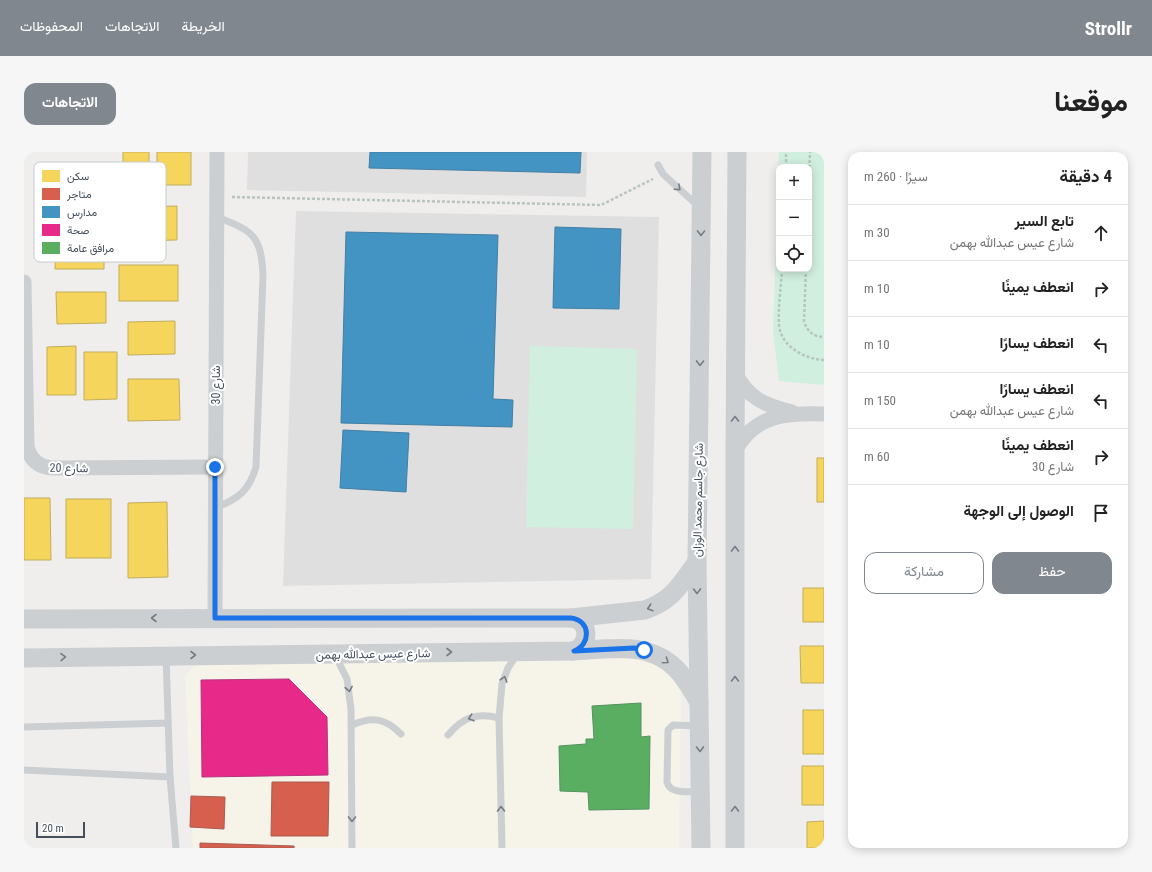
<!DOCTYPE html>
<html lang="ar">
<head>
<meta charset="utf-8">
<style>
  body { margin:0; font-family:"Roboto Condensed",Vazirmatn,sans-serif; background:#f6f6f6; color:#222; direction:rtl }
  .controls { position:absolute; right:12px; top:12px; display:grid; overflow:hidden; border-radius:8px; box-shadow:0 2px 10px #0003 }
  .controls button { width:36px; height:36px; display:grid; place-items:center; padding:0; border:0; border-bottom:1px solid #e0e0e0; background:#fff; color:#222; font:20px sans-serif }
  .scale { position:absolute; left:12px; bottom:10px; width:49px; box-sizing:border-box; padding-left:4px; border:2px solid #444f5b; border-top:0; font-size:11px; line-height:14px; white-space:nowrap; color:#444f5b; -webkit-text-stroke:3px #fff; paint-order:stroke }
  .stop { position:absolute; width:12px; height:12px; margin:-9px; border:3px solid #1a73e8; border-radius:50%; background:#fff }
  .stop.end { background:#1a73e8; border-color:#fff; box-shadow:0 1px 4px #0008 }
  .list { margin:0; padding:0; list-style:none }
  h2 { display:flex; justify-content:space-between; align-items:center; height:52px; margin:0; padding:0 16px; font-size:17px }
  h2 small { font-size:13px; font-weight:400; color:#767676 }
  .list li { display:grid; grid-template-columns:26px 1fr auto; gap:12px; align-items:center; box-sizing:border-box; height:56px; padding:0 16px; border-top:1px solid #e0e0e0 }
  .list b { display:block; font-size:15px; white-space:nowrap }
  .list p { margin:0; font-size:13px; white-space:nowrap; color:#767676 }
  .list em { font-size:13px; font-style:normal; color:#767676 }
  .actions { display:flex; gap:8px; padding:12px 16px }
  .actions a { flex:1; padding:9px 0; border:1px solid #80878e; border-radius:12px; text-align:center; font-size:14px; color:#80878e }
  .actions .main { background:#80878e; color:#fff }
  .icon { flex:none; width:22px; height:22px; fill:none; stroke:currentColor; stroke-width:2; stroke-linecap:round; stroke-linejoin:round }
  .map { position:relative; flex:none; width:800px; height:696px; overflow:hidden; direction:ltr; border-radius:12px }
  header { display:flex; align-items:center; gap:24px; box-sizing:border-box; height:56px; padding:0 20px; background:#80878e; color:#fff }
  header strong { font-size:19px }
  nav { display:flex; gap:22px; margin-inline-start:auto; font-size:14px }
  .intro { display:flex; align-items:center; justify-content:space-between; box-sizing:border-box; height:96px; padding:0 24px }
  h1 { margin:0; font-size:28px }
  .button { padding:10px 18px; border-radius:12px; background:#80878e; color:#fff; font-size:14px; font-weight:700 }
  main { display:flex; gap:24px; padding:0 24px }
  aside { flex:1; background:#fff; border-radius:12px; box-shadow:0 2px 10px #0003 }
  .map>svg:first-child { display:block }
</style>
</head>
<body>
<header>
<strong>Strollr</strong>
<nav><a>الخريطة</a><a>الاتجاهات</a><a>المحفوظات</a></nav>
</header>
<div class="intro"><h1>موقعنا</h1><a class="button">الاتجاهات</a></div>
<main>
<aside>
<h2>4 دقيقة<small>سيرًا · 260 m</small></h2>
<ul class="list">
<li><svg class="icon" aria-label="ahead" viewBox="0 0 24 24"><path d="M12 20V5M6 11l6-6 6 6"/></svg><div><b>تابع السير</b><p>شارع عيس عبدالله بهمن</p></div><em>30 m</em></li>
<li><svg class="icon" aria-label="right" viewBox="0 0 24 24"><path d="M7 20v-9h11M14 6l5 5-5 5"/></svg><div><b>انعطف يمينًا</b></div><em>10 m</em></li>
<li><svg class="icon" aria-label="left" viewBox="0 0 24 24"><path d="M17 20v-9H6M10 6l-5 5 5 5"/></svg><div><b>انعطف يسارًا</b></div><em>10 m</em></li>
<li><svg class="icon" aria-label="left" viewBox="0 0 24 24"><path d="M17 20v-9H6M10 6l-5 5 5 5"/></svg><div><b>انعطف يسارًا</b><p>شارع عيس عبدالله بهمن</p></div><em>150 m</em></li>
<li><svg class="icon" aria-label="right" viewBox="0 0 24 24"><path d="M7 20v-9h11M14 6l5 5-5 5"/></svg><div><b>انعطف يمينًا</b><p>شارع 30</p></div><em>60 m</em></li>
<li><svg class="icon" aria-label="arrive" viewBox="0 0 24 24"><path d="M6 21V4h12l-3 4 3 4H6"/></svg><div><b>الوصول إلى الوجهة</b></div></li>
</ul>
<div class="actions"><a class="main">حفظ</a><a>مشاركة</a></div>
</aside>
<div class="map">
<svg width="800" height="696" viewBox="0 0 800 696">
  <rect width="100%" height="100%" fill="#efeeed"/>
  <!-- commercial -->
  <path fill="#f6f3e8" d="M611,507L630,508L657,528L655,696H169L161,524L172,512Z"/>
  <!-- education -->
  <g fill="#e0dfdf">
    <path d="M224,0H563L562,45L223,38Z"/>
    <path d="M272,59L635,65L627,427L259,434Z"/>
  </g>
  <!-- green -->
  <g fill="#d1efde" fill-rule="evenodd">
    <path d="M755,0H800V233L755,229L749,180ZM755,15H785V117H755Z"/>
    <path d="M506,194L613,197L609,377L502,375Z"/>
  </g>
  <!-- homes -->
  <g fill="#f6d55c" stroke="#c1ad5c">
    <rect x="99" y="0" width="26" height="35"/>
    <rect x="133" y="0" width="34" height="33"/>
    <path d="M153,54V88L103,89V55Z"/>
    <path d="M32,77H80V117H31Z"/>
    <rect x="95" y="113" width="59" height="36"/>
    <path d="M32,140H82V171L33,172Z"/>
    <path d="M151,169V202L104,203V170Z"/>
    <path d="M52,194V243H23V195Z"/>
    <path d="M60,200H93V247L60,248Z"/>
    <path d="M104,227H155L156,268L104,269Z"/>
    <rect x="793" y="306" width="7" height="44"/>
    <path d="M0,346H26L27,408H0Z"/>
    <rect x="42" y="347" width="45" height="59"/>
    <path d="M143,350L144,425L104,426V351Z"/>
    <rect x="779" y="436" width="21" height="34"/>
    <path d="M776,494H800V531H777Z"/>
    <rect x="779" y="558" width="21" height="44"/>
    <rect x="778" y="614" width="22" height="39"/>
    <path d="M800,669V696H783V670Z"/>
  </g>
  <!-- shops -->
  <g fill="#d6604d" stroke="#aa5b51">
    <path d="M248,630H305L304,684H247Z"/>
    <path d="M167,644L201,645L200,677L166,675Z"/>
    <path d="M176,691L270,694V696H176Z"/>
  </g>
  <!-- schools -->
  <g fill="#4393c3" stroke="#437fa4">
    <path d="M346,0H557L556,21L345,16Z"/>
    <path d="M531,75L597,77L595,157L529,156Z"/>
    <path d="M322,80L474,83L469,247L489,248L488,275L317,271Z"/>
    <path d="M319,278L385,281L382,340L316,336Z"/>
  </g>
  <!-- health -->
  <path fill="#e7298a" stroke="#b6347c" d="M265,527L303,565L304,623L178,625L177,528Z"/>
  <!-- public -->
  <path fill="#5aae61" stroke="#53925f" d="M617,551V585L626,584L625,657L565,658L564,640L536,639L535,594L562,592V587H570L568,554Z"/>
  <g fill="none" stroke-linecap="round" stroke-linejoin="round">
    <!-- path -->
    <g stroke="#b7c4c1" stroke-width="2.5" stroke-dasharray="3 2" stroke-linecap="butt">
      <path d="M762,15V0"/>
      <path d="M785,26L786,0"/>
      <path d="M208,45L577,53L629,27"/>
      <path d="M758,117C757,135 754,155 755,173C757,195 781,207 800,208"/>
      <path d="M782,117L780,169C783,179 789,185 800,185"/>
    </g>
    <!-- service -->
    <g stroke="#cccfd1" stroke-width="7">
      <path d="M634,13L639,22L674,54"/>
      <path d="M191,356C214,347 225,339 232,315L239,123C237,83 229,79 193,65"/>
      <path d="M311,503L323,527L327,557L328,696"/>
      <path d="M142,504L146,625L152,696"/>
      <path d="M328,573C348,564 361,566 377,582"/>
      <path d="M675,574L649,573L644,578L643,630C646,643 665,639 676,640"/>
      <path d="M0,575L144,571"/>
      <path d="M424,583C439,565 453,560 475,566"/>
      <path d="M0,618L146,625"/>
      <path d="M478,696L475,566L478,532L484,516L493,502"/>
    </g>
    <!-- minor -->
    <g stroke="#cccfd1" stroke-width="15">
      <path d="M0,130L3,294C6,308 15,315 29,316L191,315"/>
      <path d="M711,220C724,247 741,253 768,260"/>
      <path d="M711,299C731,262 762,261 800,262"/>
      <path d="M191,466L193,0"/>
    </g>
    <!-- tertiary -->
    <g stroke="#cccfd1" stroke-width="19">
      <path d="M547,466C566,468 567,493 549,499"/>
      <path d="M0,467L547,466L621,458C649,448 656,433 673,410"/>
      <path d="M0,506L549,499C588,497 628,488 656,521C663,530 669,540 675,550"/>
      <path d="M677,696L673,410L678,0"/>
      <path d="M711,696V299L713,0"/>
    </g>
  </g>
  <!-- one-way arrows -->
  <defs><path id="oneway-chevron" d="M-2-3.5L2.5 0L-2 3.5" fill="none" stroke-width="1.6" stroke-linecap="round" stroke-linejoin="round"/></defs>
  <g stroke="#747c84">
    <use href="#oneway-chevron" transform="translate(654 36) rotate(42)"/>
    <use href="#oneway-chevron" transform="translate(677 81) rotate(91)"/>
    <use href="#oneway-chevron" transform="translate(676 211) rotate(91)"/>
    <use href="#oneway-chevron" transform="translate(711 267) rotate(-90)"/>
    <use href="#oneway-chevron" transform="translate(711 397) rotate(-90)"/>
    <use href="#oneway-chevron" transform="translate(673 439) rotate(89)"/>
    <use href="#oneway-chevron" transform="translate(626 456) rotate(162)"/>
    <use href="#oneway-chevron" transform="translate(130 466) rotate(180)"/>
    <use href="#oneway-chevron" transform="translate(425 500)"/>
    <use href="#oneway-chevron" transform="translate(169 503)"/>
    <use href="#oneway-chevron" transform="translate(39 505) rotate(-1)"/>
    <use href="#oneway-chevron" transform="translate(642 509) rotate(35)"/>
    <use href="#oneway-chevron" transform="translate(480 527) rotate(-73)"/>
    <use href="#oneway-chevron" transform="translate(711 527) rotate(-90)"/>
    <use href="#oneway-chevron" transform="translate(325 537) rotate(80)"/>
    <use href="#oneway-chevron" transform="translate(447 566) rotate(162)"/>
    <use href="#oneway-chevron" transform="translate(676 597) rotate(89)"/>
    <use href="#oneway-chevron" transform="translate(477 657) rotate(-91)"/>
    <use href="#oneway-chevron" transform="translate(711 657) rotate(-90)"/>
    <use href="#oneway-chevron" transform="translate(328 667) rotate(90)"/>
  </g>
  <g fill="none" stroke-linecap="round" stroke-linejoin="round">
    <!-- route -->
    <path stroke="#1a73e8" stroke-width="5" d="M191,315V466H547C567,468 567,493 550,499L610,496L620,498"/>
  </g>
  <g text-anchor="middle" stroke-width="4" stroke-linejoin="round" paint-order="stroke">
    <!-- street labels -->
    <g font-size="12" fill="#444f5b" stroke="#fff">
      <text transform="translate(192 233) rotate(-90)" y="4">شارع 30</text>
      <text transform="translate(45 316) rotate(1)" y="4">شارع 20</text>
      <text transform="translate(674 348) rotate(-89)" y="4">شارع جاسم محمد الوزان</text>
      <text transform="translate(349 502) rotate(-1)" y="4">شارع عيس عبدالله بهمن</text>
    </g>
  </g>
  <!-- legend -->
  <rect x="10" y="10" width="132" height="100" rx="6" fill="#fff" stroke="#c7cace" stroke-width="1"/>
  <rect x="18" y="18" width="18" height="12" fill="#f6d55c"/>
  <rect x="18" y="36" width="18" height="12" fill="#d6604d"/>
  <rect x="18" y="54" width="18" height="12" fill="#4393c3"/>
  <rect x="18" y="72" width="18" height="12" fill="#e7298a"/>
  <rect x="18" y="90" width="18" height="12" fill="#5aae61"/>
  <g font-size="11" fill="#444f5b">
    <text x="43" y="28">سكن</text>
    <text x="43" y="46">متاجر</text>
    <text x="43" y="64">مدارس</text>
    <text x="43" y="82">صحة</text>
    <text x="43" y="100">مرافق عامة</text>
  </g>
</svg>
<div class="controls">
<button>+</button>
<button>−</button>
<button><svg class="icon" aria-label="locate" viewBox="0 0 24 24"><circle cx="12" cy="12" r="6"/><path d="M12 2v4M12 18v4M2 12h4M18 12h4"/></svg></button>
</div>
<div class="scale">20 m</div>
<div class="stop" style="left:620px;top:498px"></div>
<div class="stop end" style="left:191px;top:315px"></div>
</div>
</main>
</body>
</html>
